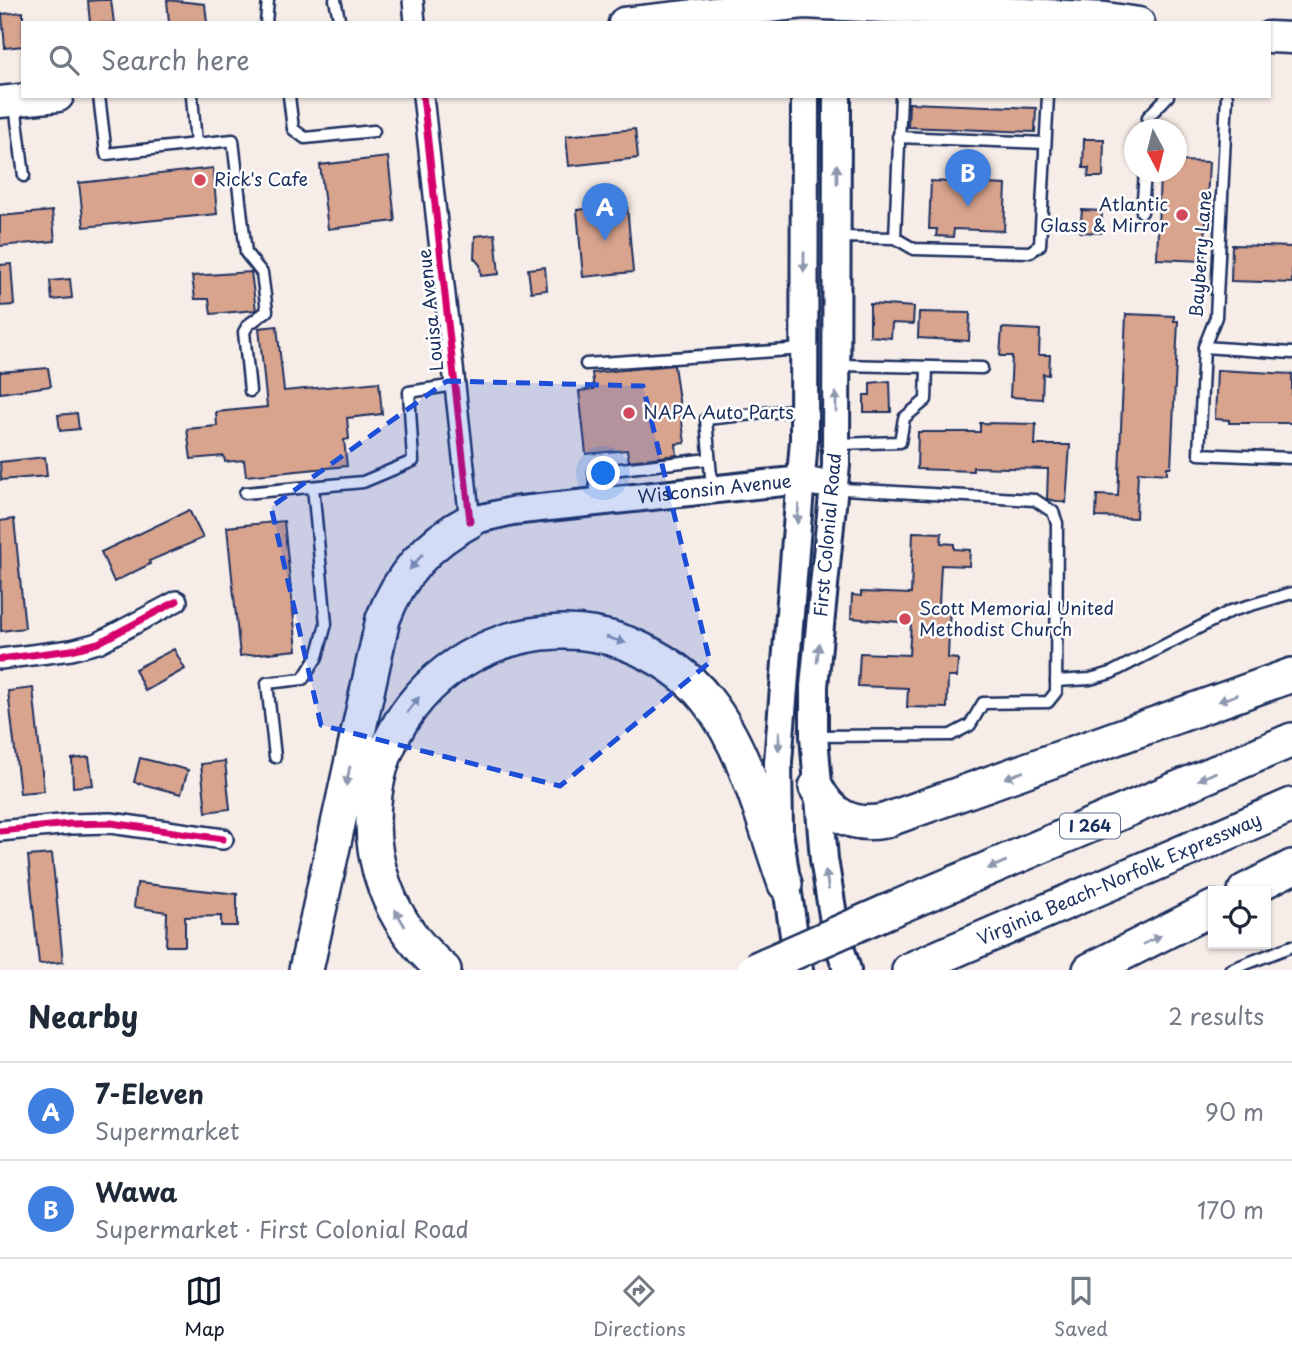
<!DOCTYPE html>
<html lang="en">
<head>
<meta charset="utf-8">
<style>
  body { margin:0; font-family:"Playpen Sans",sans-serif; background:#f6f6f7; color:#1f2937 }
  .controls { position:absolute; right:21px; bottom:21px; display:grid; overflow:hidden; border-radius:0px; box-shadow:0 2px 5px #0004 }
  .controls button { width:63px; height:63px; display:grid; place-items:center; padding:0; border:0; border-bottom:2px solid #e0e1e3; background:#fff; color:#1f2937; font:35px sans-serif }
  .compass { position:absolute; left:1124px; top:119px; width:63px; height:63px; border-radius:50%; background:#fff; box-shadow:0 2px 5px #0004; rotate:173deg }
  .you { position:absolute; left:604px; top:474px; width:24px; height:24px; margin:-18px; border:5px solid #fff; border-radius:50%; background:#1a73e8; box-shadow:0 0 0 10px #1a73e833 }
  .badge { display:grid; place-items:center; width:46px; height:46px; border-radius:50%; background:#111827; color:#fff; font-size:23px; font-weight:700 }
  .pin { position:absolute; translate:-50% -58px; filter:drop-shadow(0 2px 4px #0008) }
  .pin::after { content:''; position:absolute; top:37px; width:24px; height:21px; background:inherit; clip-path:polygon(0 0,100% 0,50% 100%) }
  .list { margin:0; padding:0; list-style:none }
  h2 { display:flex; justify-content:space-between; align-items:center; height:91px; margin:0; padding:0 28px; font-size:30px }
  h2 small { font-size:23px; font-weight:400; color:#747a83 }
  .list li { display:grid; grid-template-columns:46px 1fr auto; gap:21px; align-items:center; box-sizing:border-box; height:98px; padding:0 28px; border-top:2px solid #e0e1e3 }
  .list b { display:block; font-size:26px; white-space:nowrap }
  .list p { margin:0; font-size:23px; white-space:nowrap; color:#747a83 }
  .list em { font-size:23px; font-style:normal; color:#747a83 }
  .icon { flex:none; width:38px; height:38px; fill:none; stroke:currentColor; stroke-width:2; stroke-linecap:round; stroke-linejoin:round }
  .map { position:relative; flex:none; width:1292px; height:970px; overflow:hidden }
  .search { position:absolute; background:#fff; box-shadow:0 2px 5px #0004; left:21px; right:21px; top:21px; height:77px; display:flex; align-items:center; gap:18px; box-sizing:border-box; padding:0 24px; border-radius:0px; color:#747a83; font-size:26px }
  .sheet { height:287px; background:#fff }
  nav { display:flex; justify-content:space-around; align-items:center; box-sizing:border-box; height:98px; border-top:2px solid #e0e1e3; background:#fff; font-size:19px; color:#747a83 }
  nav a { display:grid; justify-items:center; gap:4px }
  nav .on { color:#111827 }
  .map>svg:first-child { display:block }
</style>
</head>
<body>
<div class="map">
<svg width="1292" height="970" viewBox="0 0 1292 970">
  <rect width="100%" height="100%" fill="#f7ede8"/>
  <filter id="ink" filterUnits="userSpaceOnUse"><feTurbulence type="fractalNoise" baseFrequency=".0143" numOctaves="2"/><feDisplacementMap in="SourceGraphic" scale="14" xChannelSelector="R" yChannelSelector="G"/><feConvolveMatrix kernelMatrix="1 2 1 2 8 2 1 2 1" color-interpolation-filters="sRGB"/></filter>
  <g filter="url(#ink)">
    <!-- building -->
    <g fill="#d9a48e" stroke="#1b2f5e" stroke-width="2">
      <path d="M99,0H111L114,23H90L88,1Z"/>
      <path d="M167,0L205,4L207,23H169Z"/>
      <path d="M23,12V46L5,48L2,14Z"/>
      <path d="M909,103L1036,108L1035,132L908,127Z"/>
      <path d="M635,129L638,158L569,166L566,136Z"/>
      <path d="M1084,139H1104L1103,177H1088L1089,168H1083Z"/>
      <path d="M388,157L395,221L328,229L320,165Z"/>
      <path d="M1177,161L1209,162L1204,261L1157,259L1160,172H1177Z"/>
      <path d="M213,168L217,214L84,227L79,183Z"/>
      <path d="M963,175H976L987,184L1006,185L1004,231L954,229L953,237L936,236L937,229H929L931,181L950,182Z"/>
      <path d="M627,205L633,272L583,277L577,210Z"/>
      <path d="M1082,210L1102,211L1101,233L1080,232Z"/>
      <path d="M52,211L55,241L0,246V216Z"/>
      <path d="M495,234L499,274L481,276L480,265L474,258L475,236Z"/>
      <path d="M1232,245L1292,247V283L1231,281Z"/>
      <path d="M11,264L14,305L0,306V265Z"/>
      <path d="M545,267L547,290L531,292L528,269Z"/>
      <path d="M251,272L256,310L211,314L209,299H195L192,276Z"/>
      <path d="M70,279L72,298L52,300L50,281Z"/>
      <path d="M870,304L914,307L913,324L892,323L891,338L870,336Z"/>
      <path d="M919,312L970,313L969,341L918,338Z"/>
      <path d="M1126,314L1174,316V321H1178L1171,467H1167V474L1138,472L1136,518L1096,517L1097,495L1118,496Z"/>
      <path d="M277,326L284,391L379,382L382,414L347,418L349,439L344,440L347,466L246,476L244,460L225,462L224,456L191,459L187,429L217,426L216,412L267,407L259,328Z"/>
      <path d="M1002,328L1040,330L1039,355H1050L1049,375L1043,374L1042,399L1010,397L1012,356H1000Z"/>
      <path d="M674,365L685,443L676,444L677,455L629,461L627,450L586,454L579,391L594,389L592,373Z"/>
      <path d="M48,368L51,386L0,393V372Z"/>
      <path d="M1217,370L1292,374V423H1229V420L1215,419Z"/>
      <path d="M890,381L891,412H864V395H870V383Z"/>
      <path d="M77,413L79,429L60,431L58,415Z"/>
      <path d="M980,423L1036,424L1035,445H1070L1066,503L1047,499L1048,469L973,467V471L917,469L918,432H980Z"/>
      <path d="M45,457L47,476L1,480L0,462Z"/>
      <path d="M189,510L203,538L149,561L150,564L114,582L101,552Z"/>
      <path d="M14,519L25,628L1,631L0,521Z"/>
      <path d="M284,521L297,650L240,656L227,527Z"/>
      <path d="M913,532L942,533L941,543L954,544V549L970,550L969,566L941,565L939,604H950L948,658L958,659L957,677H948L947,708L907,707L908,688L858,686L860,653L909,655L911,623L851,618L852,595L861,596V592L911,594Z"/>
      <path d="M174,649L185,669L145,691L135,669Z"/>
      <path d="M33,688L44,791L20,793L8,691Z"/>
      <path d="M89,757L93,785L73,787L72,759Z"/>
      <path d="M140,758L188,770L181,794L134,782Z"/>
      <path d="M225,761L230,809L206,812L201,764Z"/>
      <path d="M52,854L63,962L39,964L28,856Z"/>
      <path d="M137,883L237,894V926H221V916L185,917V946H166L167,912L134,907Z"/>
    </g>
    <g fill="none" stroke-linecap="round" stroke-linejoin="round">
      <defs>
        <g id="lane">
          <path d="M335,0L340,23"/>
          <path d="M266,23L268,0"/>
          <path d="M99,96L106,154L196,144L192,96"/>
          <path d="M289,96L293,129L305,138L374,131"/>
          <path d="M1227,96L1216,317L1204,347L1199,454L1292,458"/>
          <path d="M15,105L24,176"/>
          <path d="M1147,130L1148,117L1168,96"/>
          <path d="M898,137L1045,143"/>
          <path d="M196,144L233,140L246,253L262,273L267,311L248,325L244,332L250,391"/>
          <path d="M1142,212L1145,172"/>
          <path d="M837,237L895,238L914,249L1030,252L1040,245L1048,96"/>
          <path d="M895,238L901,96"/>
          <path d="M1204,347L1292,353"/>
          <path d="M586,364L803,349"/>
          <path d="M839,365L982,368"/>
          <path d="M838,444L900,442L904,418L926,400L927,367"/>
          <path d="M712,488L706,419L803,409"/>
          <path d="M245,493L363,482L413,461L409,392L455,385"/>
          <path d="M597,499L594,472L709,459"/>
          <path d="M1056,681L1090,679L1111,673L1231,611L1292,593"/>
          <path d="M814,736L951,735L970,725L983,703L1048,702L1056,692L1057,523L1053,512L1035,500L844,489L834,486"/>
          <path d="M275,757L267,683L303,679L317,657L326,624L313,487"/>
          <path d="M1230,970L1292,946"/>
        </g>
        <g id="street">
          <path d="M413,0L415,23"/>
          <path d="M423,96L470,521"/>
          <path d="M0,659L71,650L98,643L177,601"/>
          <path d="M0,831L70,824L111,823L223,839"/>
        </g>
        <g id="secondary">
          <path d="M837,96L836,465L814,686V736L824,859L836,934L847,970"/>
          <path id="s1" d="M470,521L512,511L802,480L818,483"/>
          <path d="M799,970L779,831L778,762L804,440L805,96"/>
        </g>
        <g id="primary">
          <path d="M624,23L804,3L1106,18L1139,23"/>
          <path d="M1269,37L1292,38"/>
          <path d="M0,102L58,96"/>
        </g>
        <g id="highway">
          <path d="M816,787C831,816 852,827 884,821L1292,675"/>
          <path d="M1245,891L1292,867"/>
          <path d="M888,911L1292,740"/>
          <path d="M306,970L383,619C400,574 428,543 470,521"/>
          <path d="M444,970C332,877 356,701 492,646C534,629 583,627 626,643C656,655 687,674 707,700C748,752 763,823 785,884"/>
          <path id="s2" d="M909,970L1292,805"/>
          <path d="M1090,970L1213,908"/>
        </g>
      </defs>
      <!-- lane casing -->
      <use href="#lane" stroke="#1b2f5e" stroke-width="15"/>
      <!-- street casing -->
      <use href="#street" stroke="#1b2f5e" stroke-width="24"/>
      <!-- secondary casing -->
      <use href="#secondary" stroke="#1b2f5e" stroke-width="32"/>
      <!-- primary casing -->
      <use href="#primary" stroke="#1b2f5e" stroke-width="35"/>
      <!-- highway casing -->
      <use href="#highway" stroke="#1b2f5e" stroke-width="38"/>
      <!-- lane -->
      <use href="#lane" stroke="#fff" stroke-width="10"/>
      <!-- street -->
      <use href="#street" stroke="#fff" stroke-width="19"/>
      <!-- secondary -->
      <use href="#secondary" stroke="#fff" stroke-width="26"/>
      <!-- primary -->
      <use href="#primary" stroke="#fff" stroke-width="30"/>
      <!-- highway -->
      <use href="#highway" stroke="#fff" stroke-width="33"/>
      <defs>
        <path id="highway-bridge" d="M754,970L888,911"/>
      </defs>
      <!-- highway-bridge casing -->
      <use href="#highway-bridge" stroke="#1b2f5e" stroke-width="38" stroke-linecap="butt"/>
      <!-- highway-bridge -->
      <use href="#highway-bridge" stroke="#fff" stroke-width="33"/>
      <defs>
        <g id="cycleway">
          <path d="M423,96L470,521"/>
          <path d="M0,659L71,650L98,643L177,601"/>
          <path d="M0,831L70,824L111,823L223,839"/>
        </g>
      </defs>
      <!-- cycleway casing -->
      <use href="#cycleway" stroke="#fff" stroke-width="11"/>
      <!-- cycleway -->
      <use href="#cycleway" stroke="#d6006c" stroke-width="7"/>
    </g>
    <!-- one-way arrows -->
    <defs><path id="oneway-solid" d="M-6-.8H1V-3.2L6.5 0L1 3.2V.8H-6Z" transform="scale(1.75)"/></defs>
    <g fill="#8d97ae">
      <use href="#oneway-solid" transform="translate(837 174) rotate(-90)"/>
      <use href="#oneway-solid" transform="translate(804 262) rotate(90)"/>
      <use href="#oneway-solid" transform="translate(836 402) rotate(-90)"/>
      <use href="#oneway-solid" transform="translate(798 514) rotate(95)"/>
      <use href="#oneway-solid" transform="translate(416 562) rotate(130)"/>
      <use href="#oneway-solid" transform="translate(616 640) rotate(17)"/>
      <use href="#oneway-solid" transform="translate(818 653) rotate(-84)"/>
      <use href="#oneway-solid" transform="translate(1228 698) rotate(160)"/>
      <use href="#oneway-solid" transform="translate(413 705) rotate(-53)"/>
      <use href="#oneway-solid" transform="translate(779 741) rotate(92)"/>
      <use href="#oneway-solid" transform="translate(1014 775) rotate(160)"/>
      <use href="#oneway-solid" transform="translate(348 776) rotate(101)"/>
      <use href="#oneway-solid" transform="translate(1207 776) rotate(157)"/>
      <use href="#oneway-solid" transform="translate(997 865) rotate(157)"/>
      <use href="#oneway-solid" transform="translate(827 880) rotate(-99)"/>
      <use href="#oneway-solid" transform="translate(400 918) rotate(-120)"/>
      <use href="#oneway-solid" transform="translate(1152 940) rotate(-26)"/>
    </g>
  </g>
  <!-- marked area -->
  <path fill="#1d4ed8" fill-opacity="0.2" stroke="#1d4ed8" stroke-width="5" stroke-dasharray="14 9" stroke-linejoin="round" d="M447,381L643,386L710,662L560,786L321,725L271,507Z"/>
  <!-- markers -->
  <g fill="#d1495b" stroke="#fff" stroke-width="2.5">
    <circle cx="200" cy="180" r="7"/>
    <circle cx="1182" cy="215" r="7"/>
    <circle cx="629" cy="413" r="7"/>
    <circle cx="905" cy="619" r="7"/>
  </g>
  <g text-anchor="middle" stroke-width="5" stroke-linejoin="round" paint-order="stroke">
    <!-- shield labels -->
    <rect fill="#fff" stroke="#5f6d8e" stroke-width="2" x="1060" y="813.5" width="60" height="25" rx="5"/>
    <g font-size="16" font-weight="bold" fill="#1b2f5e">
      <text x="1090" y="832">I 264</text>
    </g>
    <!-- poi labels -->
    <g font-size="18" fill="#1b2f5e" stroke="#fff" text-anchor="start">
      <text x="214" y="186">Rick's Cafe</text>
      <text x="1168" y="211" text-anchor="end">Atlantic<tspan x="1168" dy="21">Glass &amp; Mirror</tspan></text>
      <text x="643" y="419">NAPA Auto Parts</text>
      <text x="919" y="615">Scott Memorial United<tspan x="919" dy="21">Methodist Church</tspan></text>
    </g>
    <!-- street labels -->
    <g font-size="18" fill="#1b2f5e" stroke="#fff">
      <text transform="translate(1201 254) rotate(-86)" y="6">Bayberry Lane</text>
      <text transform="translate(431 310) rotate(-96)" y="6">Louisa Avenue</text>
      <text dy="6" stroke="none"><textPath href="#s1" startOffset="247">Wisconsin Avenue</textPath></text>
      <text transform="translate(828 535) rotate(-85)" y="6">First Colonial Road</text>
      <text dy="6" stroke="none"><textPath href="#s2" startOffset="229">Virginia Beach-Norfolk Expressway</textPath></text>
    </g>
  </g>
</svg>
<div class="controls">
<button><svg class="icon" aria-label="locate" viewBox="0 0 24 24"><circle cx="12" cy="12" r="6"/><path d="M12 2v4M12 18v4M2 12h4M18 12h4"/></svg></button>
</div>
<svg class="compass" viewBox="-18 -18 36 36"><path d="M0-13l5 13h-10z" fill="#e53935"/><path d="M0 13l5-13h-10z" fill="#747a83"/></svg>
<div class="you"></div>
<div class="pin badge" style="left:605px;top:241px;background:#3f7fe0">A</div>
<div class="pin badge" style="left:968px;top:207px;background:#3f7fe0">B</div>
<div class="search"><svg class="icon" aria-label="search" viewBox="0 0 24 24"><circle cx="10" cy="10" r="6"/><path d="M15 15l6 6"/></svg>Search here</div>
</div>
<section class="sheet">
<h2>Nearby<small>2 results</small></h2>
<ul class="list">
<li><span class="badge" style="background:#3f7fe0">A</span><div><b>7-Eleven</b><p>Supermarket</p></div><em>90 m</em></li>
<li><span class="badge" style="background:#3f7fe0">B</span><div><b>Wawa</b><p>Supermarket · First Colonial Road</p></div><em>170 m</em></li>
</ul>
</section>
<nav>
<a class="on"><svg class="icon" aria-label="map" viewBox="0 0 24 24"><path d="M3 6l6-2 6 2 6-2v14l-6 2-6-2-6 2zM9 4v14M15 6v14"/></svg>Map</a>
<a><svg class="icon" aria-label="directions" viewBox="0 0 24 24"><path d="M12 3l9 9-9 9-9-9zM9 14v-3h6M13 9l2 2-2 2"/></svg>Directions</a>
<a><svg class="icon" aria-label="saved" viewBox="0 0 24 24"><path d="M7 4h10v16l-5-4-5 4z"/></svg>Saved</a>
</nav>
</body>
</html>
